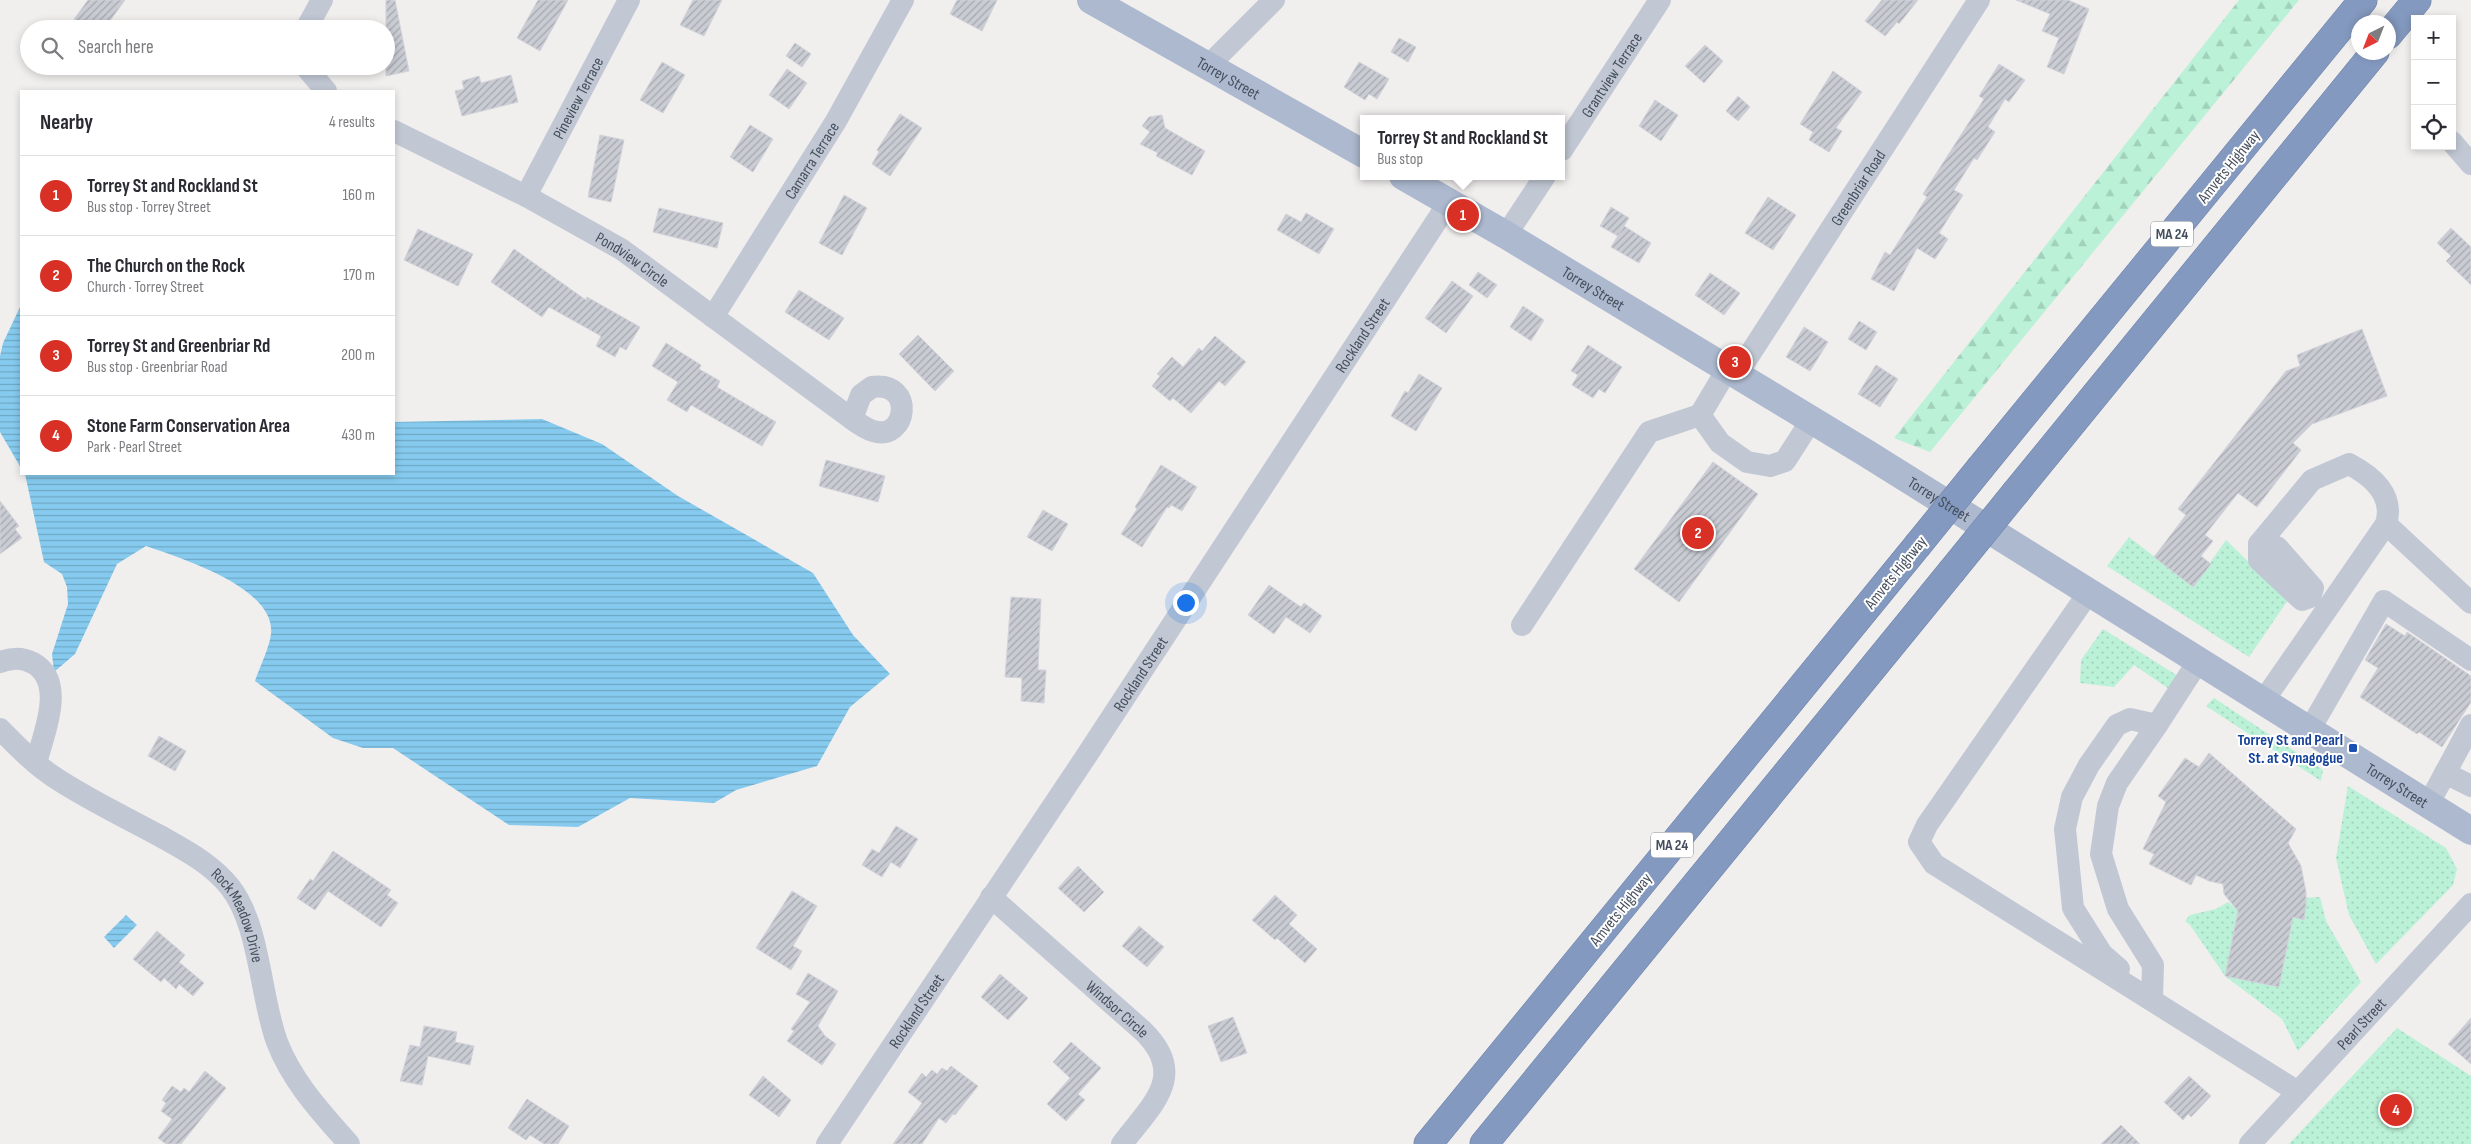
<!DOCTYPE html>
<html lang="en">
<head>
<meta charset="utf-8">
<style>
  body { margin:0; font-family:"Sofia Sans Condensed",sans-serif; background:#f2f2f3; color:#2b2b33 }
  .controls { position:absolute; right:15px; top:15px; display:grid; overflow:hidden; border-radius:0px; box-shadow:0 2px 8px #0003 }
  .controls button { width:45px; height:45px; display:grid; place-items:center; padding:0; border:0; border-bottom:1px solid #e1e1e2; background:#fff; color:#2b2b33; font:25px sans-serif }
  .compass { position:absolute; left:2351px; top:15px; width:45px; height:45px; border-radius:50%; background:#fff; box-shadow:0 2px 8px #0003; rotate:222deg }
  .you { position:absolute; left:1185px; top:602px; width:18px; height:18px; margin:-12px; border:4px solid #fff; border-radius:50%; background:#1a73e8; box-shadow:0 0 0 8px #1a73e833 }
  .badge { display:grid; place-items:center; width:32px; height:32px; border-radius:50%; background:#d93025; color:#fff; font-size:16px; font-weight:700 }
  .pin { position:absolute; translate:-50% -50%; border:2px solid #fff; box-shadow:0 1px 5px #0006 }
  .popup { position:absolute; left:1360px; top:115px; width:205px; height:65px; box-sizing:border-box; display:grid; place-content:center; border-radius:0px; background:#fff; filter:drop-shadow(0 1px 4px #0005); font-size:16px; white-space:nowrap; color:#7c7c81 }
  .popup b { font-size:19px; color:#2b2b33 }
  .popup::after { content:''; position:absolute; left:50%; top:100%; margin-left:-10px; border:10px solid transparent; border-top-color:#fff }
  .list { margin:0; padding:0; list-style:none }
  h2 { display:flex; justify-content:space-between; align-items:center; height:65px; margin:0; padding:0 20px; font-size:21px }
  h2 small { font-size:16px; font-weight:400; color:#7c7c81 }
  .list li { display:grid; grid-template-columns:32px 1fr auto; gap:15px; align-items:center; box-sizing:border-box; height:80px; padding:0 20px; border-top:1px solid #e1e1e2 }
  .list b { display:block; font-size:19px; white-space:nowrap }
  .list p { margin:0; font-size:16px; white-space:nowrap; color:#7c7c81 }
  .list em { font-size:16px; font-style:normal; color:#7c7c81 }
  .icon { flex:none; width:28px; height:28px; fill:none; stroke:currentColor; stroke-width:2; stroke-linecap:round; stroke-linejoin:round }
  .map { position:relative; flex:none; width:2471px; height:1144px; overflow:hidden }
  .search { position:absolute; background:#fff; box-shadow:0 2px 8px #0003; left:20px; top:20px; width:375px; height:55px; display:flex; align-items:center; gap:12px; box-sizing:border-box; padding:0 18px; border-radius:28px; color:#7c7c81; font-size:19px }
  .panel { position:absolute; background:#fff; box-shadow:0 2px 8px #0003; left:20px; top:90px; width:375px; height:385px; border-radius:0px }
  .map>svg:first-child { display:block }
</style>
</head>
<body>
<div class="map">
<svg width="2471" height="1144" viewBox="0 0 2471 1144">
  <defs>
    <pattern id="green-dots" width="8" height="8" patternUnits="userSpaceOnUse" patternTransform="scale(1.25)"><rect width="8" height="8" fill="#baf1d7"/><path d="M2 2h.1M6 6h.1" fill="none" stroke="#a1d0bb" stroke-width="1.8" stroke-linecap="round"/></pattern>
    <pattern id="forest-firs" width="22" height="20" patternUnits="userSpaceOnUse" patternTransform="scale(1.25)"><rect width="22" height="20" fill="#baf1d7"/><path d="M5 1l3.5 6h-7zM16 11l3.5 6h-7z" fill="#a1d0bb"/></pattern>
    <pattern id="water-rules" width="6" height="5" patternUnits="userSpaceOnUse" patternTransform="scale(1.25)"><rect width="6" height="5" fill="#86cbef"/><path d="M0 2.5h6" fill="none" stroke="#6fa7c5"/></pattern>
    <pattern id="building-hatch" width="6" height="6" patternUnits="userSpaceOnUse" patternTransform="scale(1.25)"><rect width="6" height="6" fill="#caccd4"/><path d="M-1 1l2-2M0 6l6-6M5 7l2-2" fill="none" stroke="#a6a8af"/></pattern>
  </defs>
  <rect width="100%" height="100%" fill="#f1eeee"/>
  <!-- green -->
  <g fill="url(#green-dots)">
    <path d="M2129,537L2193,587L2226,540L2288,600L2249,657L2107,566Z"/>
    <path d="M2103,629L2186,681L2172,691L2134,665L2114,687L2080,683L2081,660Z"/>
    <path d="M2214,698L2323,770L2321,781L2206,706Z"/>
    <path d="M2348,786L2446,848L2457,869L2453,885L2376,964L2349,915L2336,858Z"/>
    <path d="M2320,897L2326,921L2361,982L2298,1051L2282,1019L2225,976L2190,925L2185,921L2190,915L2216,909L2228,902L2238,910L2226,976L2279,987L2293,917L2304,920L2306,898Z"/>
    <path d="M2397,1028L2471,1076V1144H2289Z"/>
  </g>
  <!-- forest -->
  <path fill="url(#forest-firs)" d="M2239,0H2299L1930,452L1894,438Z"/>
  <!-- water -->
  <g fill="url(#water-rules)">
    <path d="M21,305V468L0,432V356L3,343Z"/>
    <path d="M542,419L602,444L678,496L813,573L853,635L890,674L850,707L817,766L736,790L714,803L630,798L578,827L509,825L393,748H363L333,738L255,681C260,666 269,649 271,634C276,587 180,558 146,546L117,564L75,654L54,672L52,654L68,604L67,587L62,574L44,562L25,474H394V422Z"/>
    <path d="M126,915L137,925L114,948L104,937Z"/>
  </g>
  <!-- building -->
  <g fill="url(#building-hatch)" stroke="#d2d3da">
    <path d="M88,0H125L104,29H88L74,19Z"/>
    <path d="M386,0H395L409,71L386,76Z"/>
    <path d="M538,0H568L540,51L517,38Z"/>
    <path d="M693,0H722L704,36L680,25Z"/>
    <path d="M957,0H997L982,31L950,14Z"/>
    <path d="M1882,0H1918L1899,24L1897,22L1885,36L1865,21Z"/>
    <path d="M2016,0H2068L2089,9L2064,74L2047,67L2059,38L2042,31L2050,14Z"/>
    <path d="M1399,38L1416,47L1408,62L1391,52Z"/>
    <path d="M795,43L811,54L802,67L786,56Z"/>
    <path d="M1705,45L1723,61L1704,83L1685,66Z"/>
    <path d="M662,62L685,75L663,113L640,100Z"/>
    <path d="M1359,62L1389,79L1377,99L1369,94L1365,100L1344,87Z"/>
    <path d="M1999,64L2025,80L2009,102L2005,99L1988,127L1995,132L1977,160L1974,158L1954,190L1963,195L1939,233L1948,239L1935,259L1917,248L1894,291L1871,279L1885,252L1890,255L1927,197L1923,194L1984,99L1979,96Z"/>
    <path d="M787,69L807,83L789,109L769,95Z"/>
    <path d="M1833,71L1862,92L1836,128L1842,131L1829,152L1809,140L1813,132L1800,124Z"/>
    <path d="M511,75L518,102L462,116L455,91L464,89L462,81L479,76L481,83Z"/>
    <path d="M1738,96L1750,107L1738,121L1726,111Z"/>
    <path d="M1655,100L1678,115L1661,141L1639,126Z"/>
    <path d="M900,114L922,128L890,176L872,164L879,152L877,150Z"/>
    <path d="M1162,115L1165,128L1205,151L1192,175L1156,156L1158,153L1140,144L1150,132L1142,126L1149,117Z"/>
    <path d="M750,125L773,139L753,172L730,157Z"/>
    <path d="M600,135L624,140L611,202L588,197Z"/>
    <path d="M844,195L867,208L842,255L819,243Z"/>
    <path d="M1768,197L1796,215L1773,250L1745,233Z"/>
    <path d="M1611,207L1629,218L1618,236L1600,226Z"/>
    <path d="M659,208L723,223L717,248L653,232Z"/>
    <path d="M1306,213L1334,229L1319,254L1277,230L1286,214L1301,222Z"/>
    <path d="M1624,226L1651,243L1639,263L1611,247Z"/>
    <path d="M2451,228L2471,247V285L2446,261L2451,256L2437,243Z"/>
    <path d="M418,229L473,254L458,286L404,260Z"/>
    <path d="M514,249L586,300L587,297L640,327L626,350L620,347L615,357L596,346L601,336L549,307L542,317L491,282Z"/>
    <path d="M1478,272L1497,285L1487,298L1469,285Z"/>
    <path d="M1710,273L1740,293L1724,315L1695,295Z"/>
    <path d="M1452,281L1473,296L1446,333L1425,318Z"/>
    <path d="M799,290L844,318L829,340L785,312Z"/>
    <path d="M1523,306L1544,320L1531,341L1510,327Z"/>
    <path d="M1859,321L1877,332L1866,350L1848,339Z"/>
    <path d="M1804,327L1828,342L1810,371L1786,357Z"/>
    <path d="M2362,329L2387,396L2312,424L2293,443L2301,450L2257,507L2238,493L2205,535L2213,541L2201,556L2211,564L2193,587L2154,557L2186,515L2178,509L2286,371L2300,366L2297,355Z"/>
    <path d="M918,335L954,371L935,391L899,354Z"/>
    <path d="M1215,336L1246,362L1225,386L1219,381L1191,413L1173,398L1170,401L1152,386L1160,376L1157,374L1172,357L1183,367L1199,348L1202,351Z"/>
    <path d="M666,343L701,365L699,369L720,381L717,387L776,422L762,446L691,405L687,412L667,400L678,382L652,366Z"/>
    <path d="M1588,345L1622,367L1605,393L1599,389L1593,398L1572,385L1578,375L1571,371Z"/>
    <path d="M1876,365L1898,379L1880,407L1858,394Z"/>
    <path d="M1419,374L1442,388L1416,431L1391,416L1405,391L1408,393Z"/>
    <path d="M826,460L885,476L878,502L819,486Z"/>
    <path d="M1713,462L1758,494L1679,602L1634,569Z"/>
    <path d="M1161,465L1197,487L1182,511L1171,505L1169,508L1167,507L1142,547L1121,534L1137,509L1135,507Z"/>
    <path d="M0,501L19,526L15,529L22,538L0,554Z"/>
    <path d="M1043,510L1068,524L1052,551L1027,537Z"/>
    <path d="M1269,585L1301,607L1304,603L1322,616L1310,633L1286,617L1274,634L1248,615Z"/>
    <path d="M1011,597L1041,599L1038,670H1046L1044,703L1021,701L1022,678L1005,677Z"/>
    <path d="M2386,624L2405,636L2407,632L2471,676V702L2442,747L2419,732L2417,734L2360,697L2378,668L2365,660Z"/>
    <path d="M159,736L186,751L175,771L148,756Z"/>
    <path d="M2209,753L2296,829L2288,843L2301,866L2306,892V905L2304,920L2293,917L2279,987L2225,976L2238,911L2224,894L2223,884L2209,881L2196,875L2191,885L2149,864L2154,854L2143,849L2166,802L2158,796L2185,758L2199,767Z"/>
    <path d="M896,826L918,839L900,868L891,862L882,877L862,865L872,849L879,853Z"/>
    <path d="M333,851L391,890L387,895L398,903L381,927L328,891L315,910L297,898L310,879L313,881Z"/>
    <path d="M1078,866L1104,892L1084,912L1058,888Z"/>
    <path d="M792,891L817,906L793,946L802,951L791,970L756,948Z"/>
    <path d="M1275,895L1297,915L1289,924L1317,949L1305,963L1277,938L1275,940L1252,920Z"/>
    <path d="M1139,926L1164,947L1147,967L1122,946Z"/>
    <path d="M157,931L185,955L179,962L204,983L193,996L179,984L176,989L164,978L161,982L133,959Z"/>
    <path d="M808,973L838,991L818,1026L825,1036L836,1044L822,1065L787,1041L794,1031L791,1029L810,1002L796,994Z"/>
    <path d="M1000,974L1028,998L1008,1020L981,997Z"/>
    <path d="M1233,1017L1247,1053L1221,1062L1208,1026Z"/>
    <path d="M2471,1018V1064L2448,1044Z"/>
    <path d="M424,1026L457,1032L455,1042L474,1046L470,1065L428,1056L422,1085L400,1081L410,1045L420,1047Z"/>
    <path d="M1071,1042L1101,1068L1078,1094L1085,1100L1066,1121L1047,1104L1070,1078L1053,1062Z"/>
    <path d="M951,1066L978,1086L955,1115L953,1114L946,1123L939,1118L922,1144H893L922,1103L908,1092L922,1073L926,1077L932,1070L937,1074L942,1068L947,1071Z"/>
    <path d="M205,1071L226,1088L181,1144H166L158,1138L172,1119L161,1111L166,1103L162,1100L172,1086L181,1092L184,1088L189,1092Z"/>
    <path d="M763,1076L791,1100L779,1117L749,1095Z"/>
    <path d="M2189,1076L2211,1096L2191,1117L2188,1114L2183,1120L2164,1102Z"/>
    <path d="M527,1099L569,1126L558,1144H544L530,1135L526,1140L508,1128Z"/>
    <path d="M2121,1125L2140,1144H2101Z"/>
  </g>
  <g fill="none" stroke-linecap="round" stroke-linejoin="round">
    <defs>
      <g id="highway">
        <path d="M2388,35L2417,0"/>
        <path d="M1981,467L2363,0"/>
        <path d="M2016,492L2375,52"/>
        <path d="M1428,1144L1917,546"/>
        <path d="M1484,1144L1951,572"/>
      </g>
    </defs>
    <!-- highway casing -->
    <use href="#highway" stroke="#6f84ab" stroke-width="29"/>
    <!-- minor -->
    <g stroke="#c1c8d4" stroke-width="22">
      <path d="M306,29L322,0"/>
      <path d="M305,66L326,91"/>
      <path d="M1208,66L1274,0"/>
      <path id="s1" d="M394,131L526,196L621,249L852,419"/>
      <path d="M2452,142L2471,164"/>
      <path id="s2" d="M1562,150L1660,0"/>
      <path id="s3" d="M526,196L629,0"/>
      <path d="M1506,235L1545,176"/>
      <path id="s4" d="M713,317L836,121L903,0"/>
      <path d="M1728,368L1700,415L1720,443L1747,462L1770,466L1785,461L1812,419"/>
      <path id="s5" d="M1737,374L1979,0"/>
      <path d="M872,387C916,381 907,442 873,431C866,429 859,424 852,419L861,395Z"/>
      <path d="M2386,524L2471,603"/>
      <path d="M2259,544L2277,547L2313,588L2310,597"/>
      <path d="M2089,592L1927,825L1919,842L1934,864L2298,1092"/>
      <path d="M1522,625L1649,432L1700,415"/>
      <path d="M0,662C12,658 22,657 33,663C67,682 43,735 36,763"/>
      <path d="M2264,700L2386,524C2395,495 2372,476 2349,464L2312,480L2259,544V560L2302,600L2310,597"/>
      <path id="s6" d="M0,729C17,746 34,764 54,777C87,799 125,817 160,836C185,850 212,864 230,887C260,925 260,996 277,1042C293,1083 321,1112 349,1144"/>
      <path d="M2310,729L2384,601L2471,660"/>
      <path d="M2445,773L2471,786"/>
      <path d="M2429,803L2471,725"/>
      <path id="s7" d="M991,897L1143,1031C1189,1076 1151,1105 1122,1144"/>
      <path d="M2119,969L2102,954L2073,908L2065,829L2072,797L2089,765L2117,725L2130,719L2157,725L2199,660"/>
      <path d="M2152,999L2153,965L2118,909L2101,854L2108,806L2117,783L2157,725"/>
      <path id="s8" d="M827,1144L1083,761L1449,202"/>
      <path id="s9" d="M2250,1144L2471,904"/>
    </g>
    <!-- major -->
    <g stroke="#adb9cf" stroke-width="28">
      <path id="s10" d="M1091,0L1364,154"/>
      <path id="s11" d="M1403,176L1506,235L1866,453L2471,831"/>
    </g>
    <!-- highway -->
    <use href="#highway" stroke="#8499bf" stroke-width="28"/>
    <defs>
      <g id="highway-bridge">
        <path d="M1917,546L1981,467"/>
        <path d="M1951,572L2016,492"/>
      </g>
    </defs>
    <!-- highway-bridge casing -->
    <use href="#highway-bridge" stroke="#6f84ab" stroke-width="29" stroke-linecap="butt"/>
    <!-- highway-bridge -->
    <use href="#highway-bridge" stroke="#8499bf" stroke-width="28"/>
  </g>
  <!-- markers -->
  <rect fill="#1a4fb4" stroke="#fff" stroke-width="2" x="2348" y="743" width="10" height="10" rx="2.5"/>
  <g text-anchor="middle" stroke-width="4" stroke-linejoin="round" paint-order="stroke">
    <!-- shield labels -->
    <g fill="#fff" stroke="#7e848e" stroke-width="1">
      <rect x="2151" y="221.5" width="42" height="25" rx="4"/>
      <rect x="1651" y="832.5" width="42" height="25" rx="4"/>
    </g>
    <g font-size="15" font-weight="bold" fill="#464f5d">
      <text x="2172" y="239">MA 24</text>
      <text x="1672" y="850">MA 24</text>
    </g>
    <!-- street labels -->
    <g font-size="16" fill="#464f5d" stroke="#fff">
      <text dy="6" stroke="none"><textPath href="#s2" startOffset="90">Grantview Terrace</textPath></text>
      <text dy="6" stroke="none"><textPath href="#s10" startOffset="158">Torrey Street</textPath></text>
      <text dy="6" stroke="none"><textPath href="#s3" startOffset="111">Pineview Terrace</textPath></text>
      <text dy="6" stroke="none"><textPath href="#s4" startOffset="185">Camarra Terrace</textPath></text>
      <text transform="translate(2228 166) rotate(-51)" y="6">Amvets Highway</text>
      <text dy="6" stroke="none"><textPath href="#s5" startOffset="222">Greenbriar Road</textPath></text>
      <text dy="6" stroke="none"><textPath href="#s1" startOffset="271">Pondview Circle</textPath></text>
      <text dy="6" stroke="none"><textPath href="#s11" startOffset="221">Torrey Street</textPath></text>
      <text dy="6" stroke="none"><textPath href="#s8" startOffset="970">Rockland Street</textPath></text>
      <text dy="6" stroke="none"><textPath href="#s11" startOffset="626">Torrey Street</textPath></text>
      <text transform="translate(1895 572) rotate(-51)" y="6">Amvets Highway</text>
      <text dy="6" stroke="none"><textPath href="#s8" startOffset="565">Rockland Street</textPath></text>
      <text dy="6" stroke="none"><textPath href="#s11" startOffset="1166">Torrey Street</textPath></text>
      <text transform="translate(1620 909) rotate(-51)" y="6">Amvets Highway</text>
      <text dy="6" stroke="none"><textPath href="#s6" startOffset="310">Rock Meadow Drive</textPath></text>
      <text dy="6" stroke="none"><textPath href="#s7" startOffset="169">Windsor Circle</textPath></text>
      <text dy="6" stroke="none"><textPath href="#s8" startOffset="160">Rockland Street</textPath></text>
      <text dy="6" stroke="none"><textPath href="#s9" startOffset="164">Pearl Street</textPath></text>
    </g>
    <!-- transit labels -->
    <g font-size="16" font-weight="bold" fill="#164399" stroke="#fff" text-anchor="end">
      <text x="2343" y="745">Torrey St and Pearl<tspan x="2343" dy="18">St. at Synagogue</tspan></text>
    </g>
  </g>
</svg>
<div class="controls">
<button>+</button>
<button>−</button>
<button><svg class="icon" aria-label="locate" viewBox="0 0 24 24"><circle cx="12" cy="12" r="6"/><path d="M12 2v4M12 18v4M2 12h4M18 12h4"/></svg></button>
</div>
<svg class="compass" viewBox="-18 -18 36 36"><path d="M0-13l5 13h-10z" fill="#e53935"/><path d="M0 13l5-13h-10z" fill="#7c7c81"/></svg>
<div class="you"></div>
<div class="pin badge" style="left:1463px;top:215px">1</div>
<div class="popup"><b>Torrey St and Rockland St</b>Bus stop</div>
<div class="pin badge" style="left:1698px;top:533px">2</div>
<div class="pin badge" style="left:1735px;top:362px">3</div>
<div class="pin badge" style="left:2396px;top:1110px">4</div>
<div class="search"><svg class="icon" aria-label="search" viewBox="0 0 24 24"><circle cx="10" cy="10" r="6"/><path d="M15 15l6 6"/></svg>Search here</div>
<section class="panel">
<h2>Nearby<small>4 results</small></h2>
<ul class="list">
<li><span class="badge">1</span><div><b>Torrey St and Rockland St</b><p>Bus stop · Torrey Street</p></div><em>160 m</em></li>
<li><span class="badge">2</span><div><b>The Church on the Rock</b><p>Church · Torrey Street</p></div><em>170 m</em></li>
<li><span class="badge">3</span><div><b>Torrey St and Greenbriar Rd</b><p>Bus stop · Greenbriar Road</p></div><em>200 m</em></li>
<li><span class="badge">4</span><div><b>Stone Farm Conservation Area</b><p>Park · Pearl Street</p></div><em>430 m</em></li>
</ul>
</section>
</div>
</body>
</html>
